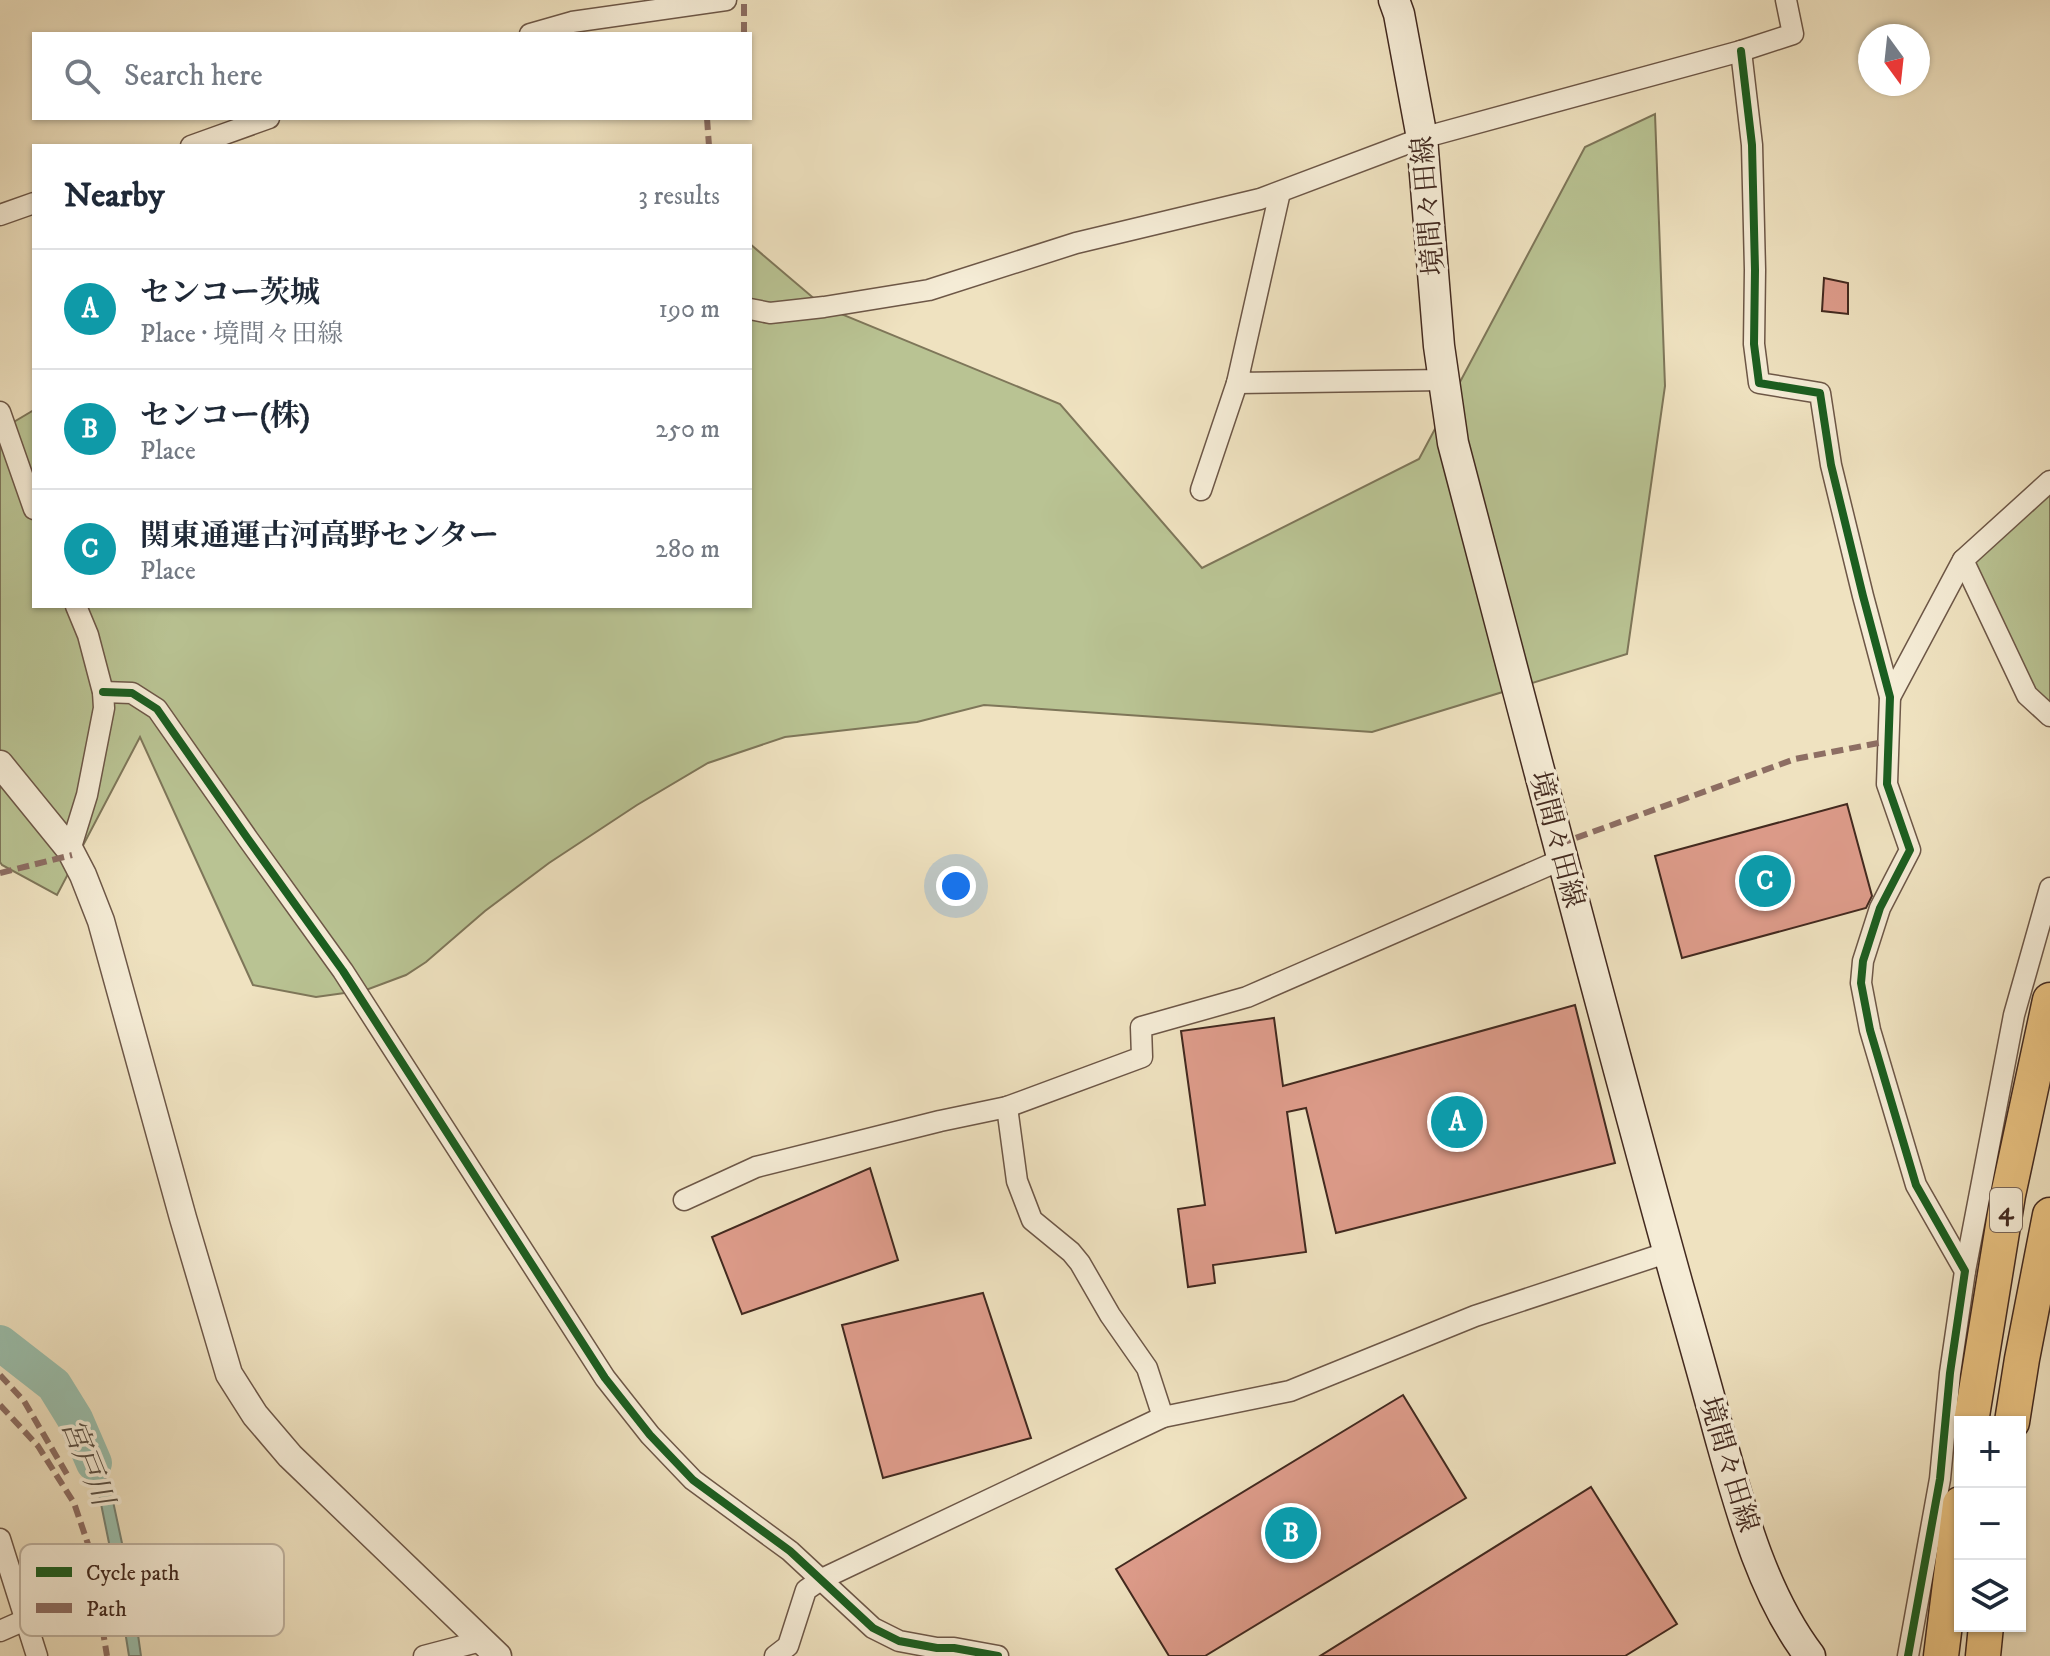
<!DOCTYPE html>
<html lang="en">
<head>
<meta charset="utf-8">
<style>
  body { margin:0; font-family:"IM FELL DW Pica","Noto Serif JP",serif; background:#f6f6f7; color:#1f2937 }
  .controls { position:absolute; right:24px; bottom:24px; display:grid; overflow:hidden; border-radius:0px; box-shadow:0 2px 6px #0004 }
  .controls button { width:72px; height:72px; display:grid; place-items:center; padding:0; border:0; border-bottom:2px solid #e0e1e3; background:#fff; color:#1f2937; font:40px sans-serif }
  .compass { position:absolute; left:1858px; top:24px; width:72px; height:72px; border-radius:50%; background:#fff; box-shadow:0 2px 6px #0004; rotate:165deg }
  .you { position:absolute; left:956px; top:886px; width:28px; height:28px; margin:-20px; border:6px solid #fff; border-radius:50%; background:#1a73e8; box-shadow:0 0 0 12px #1a73e833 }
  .badge { display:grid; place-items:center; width:52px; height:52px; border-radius:50%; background:#1a73e8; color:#fff; font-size:26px; font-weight:700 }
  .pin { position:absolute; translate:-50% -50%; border:4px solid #fff; box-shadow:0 2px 8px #0006 }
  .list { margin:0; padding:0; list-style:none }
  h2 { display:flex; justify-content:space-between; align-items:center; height:104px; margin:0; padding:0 32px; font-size:34px }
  h2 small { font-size:26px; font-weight:400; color:#747a83 }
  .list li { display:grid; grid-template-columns:52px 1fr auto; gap:24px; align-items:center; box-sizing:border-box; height:120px; padding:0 32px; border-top:2px solid #e0e1e3 }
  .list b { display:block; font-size:30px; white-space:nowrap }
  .list p { margin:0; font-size:26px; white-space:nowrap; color:#747a83 }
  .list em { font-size:26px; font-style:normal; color:#747a83 }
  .icon { flex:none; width:44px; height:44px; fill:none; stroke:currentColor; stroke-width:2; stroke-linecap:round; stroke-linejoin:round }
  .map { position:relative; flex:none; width:2050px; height:1656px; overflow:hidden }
  .search { position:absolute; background:#fff; box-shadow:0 2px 6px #0004; left:32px; top:32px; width:720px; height:88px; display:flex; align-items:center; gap:20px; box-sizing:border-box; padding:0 28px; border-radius:0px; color:#747a83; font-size:30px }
  .panel { position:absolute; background:#fff; box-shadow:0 2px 6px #0004; left:32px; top:144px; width:720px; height:464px; border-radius:0px }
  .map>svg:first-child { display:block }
</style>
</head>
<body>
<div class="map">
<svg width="2050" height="1656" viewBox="0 0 2050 1656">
  <rect width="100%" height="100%" fill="#efe2c0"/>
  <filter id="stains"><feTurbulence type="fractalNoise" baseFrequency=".0025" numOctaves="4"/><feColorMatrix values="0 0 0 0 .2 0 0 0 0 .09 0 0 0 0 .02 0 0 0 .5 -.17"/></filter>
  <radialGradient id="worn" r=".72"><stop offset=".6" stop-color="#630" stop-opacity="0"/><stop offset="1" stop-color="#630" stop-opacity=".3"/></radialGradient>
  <!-- green -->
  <g fill="#b9c393" stroke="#7e7659" stroke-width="2">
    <path d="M1655,114L1665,386L1627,654L1372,732L984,705L917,722L785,737L708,763L637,805L549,863L485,911L426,962L406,975L366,990L316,997L253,985L140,737L57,895L2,865L0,862V433L12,423L34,410V606H750V244L824,307L1060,404L1202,568L1419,459L1585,147Z"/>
    <path d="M2050,481V716L1963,560Z"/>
  </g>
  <!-- water -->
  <path fill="#9bbfac" stroke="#778374" stroke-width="2" d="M81,1416L111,1492L131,1585L141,1656H129L118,1587L99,1494L70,1422Z"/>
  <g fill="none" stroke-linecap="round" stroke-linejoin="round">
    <!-- river -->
    <path stroke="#9bbfac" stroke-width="36" d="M0,1343L54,1385L75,1419L94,1463"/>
  </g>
  <!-- building -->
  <g fill="#de9c8b" stroke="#42291f" stroke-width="2">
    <path d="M1824,278L1848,283V314L1822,311Z"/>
    <path d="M1847,804L1872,896L1866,908L1682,958L1655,856Z"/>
    <path d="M1575,1005L1615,1163L1336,1233L1306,1108L1287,1112L1306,1252L1213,1265L1215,1283L1188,1287L1178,1209L1205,1205L1181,1031L1274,1018L1283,1086Z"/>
    <path d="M870,1168L898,1260L742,1314L712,1237Z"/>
    <path d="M983,1293L1031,1438L883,1478L842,1325Z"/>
    <path d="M1403,1395L1466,1498L1205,1656H1169L1116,1569Z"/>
    <path d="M1591,1487L1677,1624L1625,1656H1320Z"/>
  </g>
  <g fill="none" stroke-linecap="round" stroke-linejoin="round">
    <defs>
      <g id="minor">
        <path d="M530,34L572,22L726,0"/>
        <path d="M1741,51L1752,145L1755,270L1754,344L1759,383L1820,393L1831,465L1863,596L1890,697L1887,784L1910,850L1880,908L1863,961L1861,983L1870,1030L1916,1185L1965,1271L1950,1373L1940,1479L1908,1656"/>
        <path d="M191,146L269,118"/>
        <path d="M1280,192L1237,383L1444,380"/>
        <path d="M0,215L34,203"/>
        <path d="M750,309L770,313L824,307L929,290L1076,243L1260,199L1422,138L1741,51L1793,34L1786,0"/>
        <path d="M0,412L34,509"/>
        <path d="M1201,490L1237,383"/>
        <path d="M1963,560L2027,695L2050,716"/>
        <path d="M103,692L132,693L157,709L248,839L343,971L605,1378L650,1435L693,1480L790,1551L873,1628L899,1641L937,1648H954L998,1656"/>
        <path d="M1890,697L1963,560L2050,481"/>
        <path d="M70,850L87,795L104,708L103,692L88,635L76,606"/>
        <path d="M1007,1107L1017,1181L1032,1220L1071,1252L1080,1263L1110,1315L1147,1368L1163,1417"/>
        <path d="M684,1200L756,1167L940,1121L1007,1107L1142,1057L1141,1027L1247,997L1563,859"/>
        <path d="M1965,1271L2014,1015L2050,888"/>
        <path d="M0,1539L37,1656"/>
        <path d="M0,1631L25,1620"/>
        <path d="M424,1656L481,1641"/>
        <path d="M775,1656L788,1646L806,1590L822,1579L1163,1417L1290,1391L1475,1316L1669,1252"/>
      </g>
      <path id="tertiary" d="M0,764L70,850L83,875L101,921L183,1218L229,1374L255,1415L290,1456L498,1656"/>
      <path id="secondary" d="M1394,0L1399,14L1422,138L1439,346L1453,443C1527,724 1600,1006 1678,1286C1692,1335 1706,1384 1719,1433C1740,1508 1762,1593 1810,1656"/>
      <g id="trunk">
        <path d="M1971,1422L2008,1195L2050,1000"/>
        <path d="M2012,1422L2022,1359L2050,1215"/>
        <path d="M1941,1656L1960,1504"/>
        <path d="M1983,1656L1986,1626"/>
      </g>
    </defs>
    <!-- minor casing -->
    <use href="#minor" stroke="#6d5747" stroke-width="23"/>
    <!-- tertiary casing -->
    <use href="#tertiary" stroke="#6d5747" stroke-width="29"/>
    <!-- secondary casing -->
    <use href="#secondary" stroke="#42291f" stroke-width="33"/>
    <!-- trunk casing -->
    <use href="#trunk" stroke="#42291f" stroke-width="37"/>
    <!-- minor -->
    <use href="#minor" stroke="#f5ecd6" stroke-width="20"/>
    <!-- tertiary -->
    <use href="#tertiary" stroke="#f5ecd6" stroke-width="26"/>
    <!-- secondary -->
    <use href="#secondary" stroke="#f5ecd6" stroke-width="30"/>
    <!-- trunk -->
    <use href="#trunk" stroke="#e8c180" stroke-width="34"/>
    <!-- quiet -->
    <g stroke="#8d6e63" stroke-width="6" stroke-dasharray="12 6" stroke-linecap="butt">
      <path d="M744,34V0"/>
      <path d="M707,118L709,146"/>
      <path d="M1559,844L1795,759L1889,741"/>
      <path d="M0,873L72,855"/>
      <path d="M0,1375L24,1401L68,1476"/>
      <path d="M0,1405L38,1446L74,1503L89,1547L107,1656"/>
    </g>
    <defs>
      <g id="cycleway">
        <path d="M1741,51L1752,145L1755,270L1754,344L1759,383L1820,393L1831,465L1863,596L1890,697L1887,784L1910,850L1880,908L1863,961L1861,983L1870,1030L1916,1185L1965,1271L1950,1373L1940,1479L1908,1656"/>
        <path d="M103,692L132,693L157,709L248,839L343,971L605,1378L650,1435L693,1480L790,1551L873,1628L899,1641L937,1648H954L998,1656"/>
      </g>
    </defs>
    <!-- cycleway casing -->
    <use href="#cycleway" stroke="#f5ecd6" stroke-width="13"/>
    <!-- cycleway -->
    <use href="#cycleway" stroke="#1b5e20" stroke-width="8"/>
  </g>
  <g text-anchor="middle" stroke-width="7" stroke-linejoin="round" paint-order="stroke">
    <!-- shield labels -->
    <rect fill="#f5ecd6" stroke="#786456" stroke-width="2" x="1990" y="1188" width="32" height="44" rx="6"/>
    <g font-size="26" font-weight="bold" fill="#42291f">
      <text x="2006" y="1219">4</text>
    </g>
    <!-- street labels -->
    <g font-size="28" fill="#42291f" stroke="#f5ecd6">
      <text transform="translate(1427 206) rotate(-95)" y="10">境間々田線</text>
      <text transform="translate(1558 839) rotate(75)" y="10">境間々田線</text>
      <text transform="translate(1730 1464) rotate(73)" y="10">境間々田線</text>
    </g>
    <!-- water labels -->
    <g font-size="30" font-style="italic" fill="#584e42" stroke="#f5ecd6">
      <text transform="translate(88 1462) rotate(68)" y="10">宮戸川</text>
    </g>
  </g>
  <!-- legend -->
  <rect x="20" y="1544" width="264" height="92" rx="12" fill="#f5ecd6" stroke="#bfb29f" stroke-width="2"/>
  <rect x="36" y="1567" width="36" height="10" fill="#1b5e20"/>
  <rect x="36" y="1603" width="36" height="10" fill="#8d6e63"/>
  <g font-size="22" fill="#42291f">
    <text x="86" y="1580">Cycle path</text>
    <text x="86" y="1616">Path</text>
  </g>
  <rect width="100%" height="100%" filter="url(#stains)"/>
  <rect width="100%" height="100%" fill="url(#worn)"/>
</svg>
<div class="controls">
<button>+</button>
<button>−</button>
<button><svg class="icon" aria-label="layers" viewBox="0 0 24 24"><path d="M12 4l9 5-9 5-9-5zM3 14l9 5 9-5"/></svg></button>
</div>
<svg class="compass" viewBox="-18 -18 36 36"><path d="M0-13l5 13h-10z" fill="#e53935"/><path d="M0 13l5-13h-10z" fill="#747a83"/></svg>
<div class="you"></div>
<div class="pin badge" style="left:1457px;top:1122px;background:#0f9aa8">A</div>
<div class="pin badge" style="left:1291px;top:1533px;background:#0f9aa8">B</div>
<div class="pin badge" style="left:1765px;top:881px;background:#0f9aa8">C</div>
<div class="search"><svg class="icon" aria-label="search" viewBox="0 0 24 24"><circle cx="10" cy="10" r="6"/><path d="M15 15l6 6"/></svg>Search here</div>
<section class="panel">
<h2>Nearby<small>3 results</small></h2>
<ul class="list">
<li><span class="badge" style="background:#0f9aa8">A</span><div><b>センコー茨城</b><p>Place · 境間々田線</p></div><em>190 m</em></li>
<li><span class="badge" style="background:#0f9aa8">B</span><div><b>センコー(株)</b><p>Place</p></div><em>250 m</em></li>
<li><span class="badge" style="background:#0f9aa8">C</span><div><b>関東通運古河高野センター</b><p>Place</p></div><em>280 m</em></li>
</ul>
</section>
</div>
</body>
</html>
